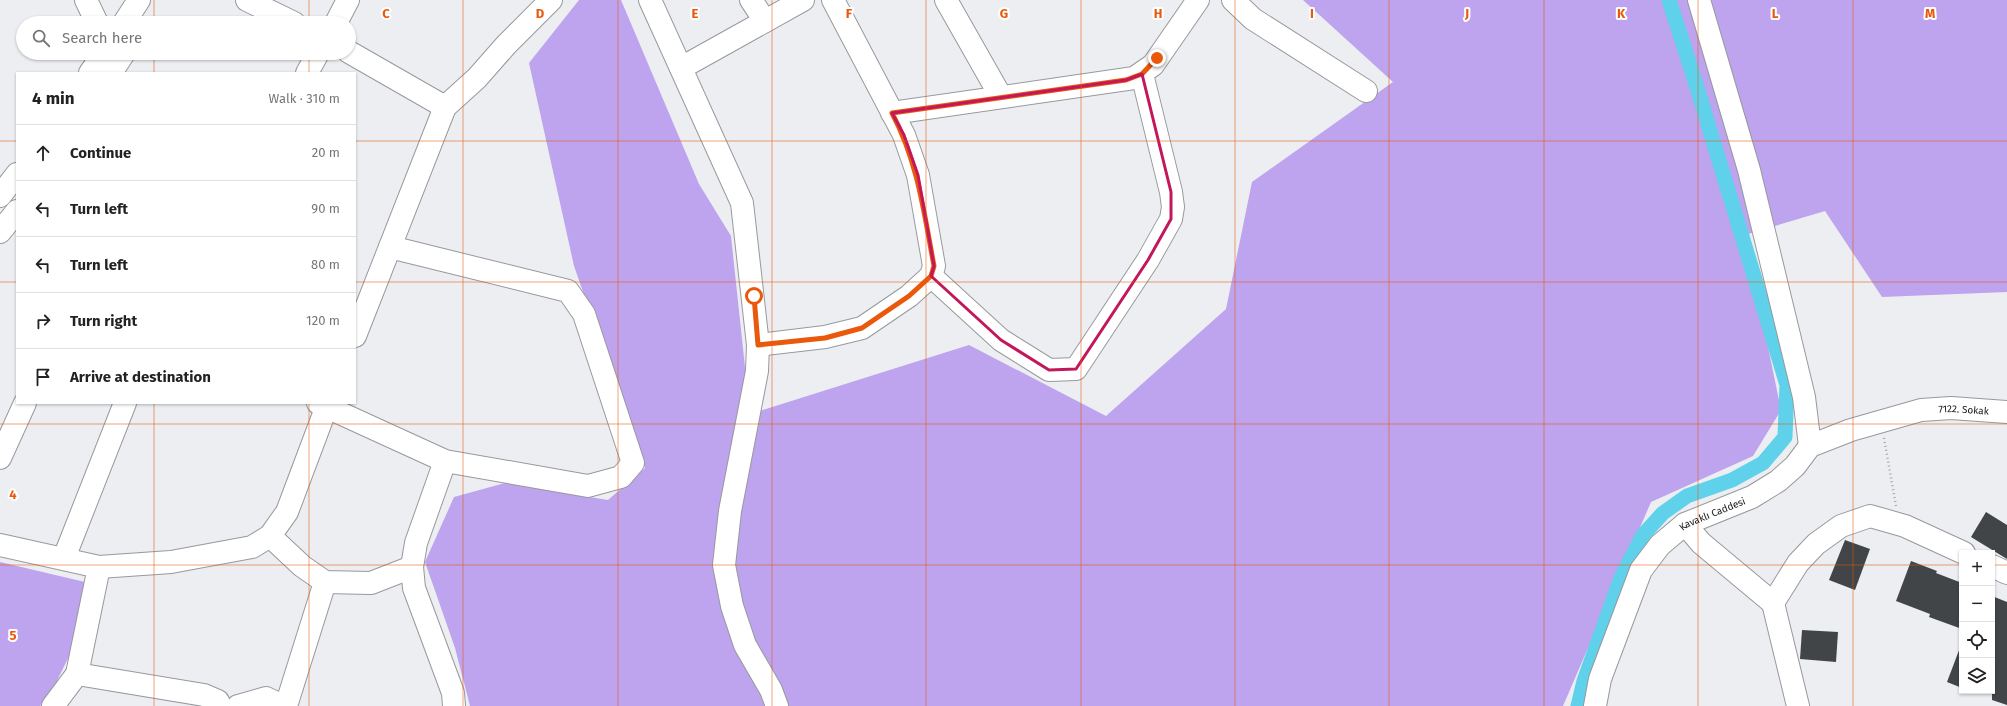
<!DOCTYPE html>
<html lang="en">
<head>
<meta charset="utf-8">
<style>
  body { margin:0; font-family:"Fira Sans",sans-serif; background:#f6f6f6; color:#222 }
  .controls { position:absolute; right:12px; bottom:12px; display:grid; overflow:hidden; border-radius:0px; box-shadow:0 1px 3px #0004 }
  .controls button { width:36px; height:36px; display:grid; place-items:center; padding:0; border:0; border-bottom:1px solid #e0e0e0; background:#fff; color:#222; font:20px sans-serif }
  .stop { position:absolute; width:12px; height:12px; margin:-9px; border:3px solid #ea580c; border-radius:50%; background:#fff }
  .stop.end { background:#ea580c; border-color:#fff; box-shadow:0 1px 4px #0008 }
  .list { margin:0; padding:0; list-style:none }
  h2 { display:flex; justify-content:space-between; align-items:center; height:52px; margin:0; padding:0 16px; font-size:17px }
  h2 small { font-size:13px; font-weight:400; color:#767676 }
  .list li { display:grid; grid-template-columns:26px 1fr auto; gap:12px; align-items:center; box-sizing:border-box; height:56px; padding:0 16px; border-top:1px solid #e0e0e0 }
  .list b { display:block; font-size:15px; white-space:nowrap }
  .list em { font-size:13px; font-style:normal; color:#767676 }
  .icon { flex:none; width:22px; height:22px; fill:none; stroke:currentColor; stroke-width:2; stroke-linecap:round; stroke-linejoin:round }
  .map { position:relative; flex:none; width:2007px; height:706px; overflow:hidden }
  .search { position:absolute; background:#fff; box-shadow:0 1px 3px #0004; left:16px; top:16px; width:340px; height:44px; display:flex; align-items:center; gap:10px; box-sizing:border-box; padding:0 14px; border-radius:22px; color:#767676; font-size:15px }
  .panel { position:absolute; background:#fff; box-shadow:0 1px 3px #0004; left:16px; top:72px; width:340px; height:332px; border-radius:0px }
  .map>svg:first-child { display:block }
</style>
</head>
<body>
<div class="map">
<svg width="2007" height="706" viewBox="0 0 2007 706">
  <rect width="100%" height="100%" fill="#eceef2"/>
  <!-- forest -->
  <g fill="#bea3ee">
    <path d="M579,0H621L699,184L731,236L750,414L969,345L1106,416L1226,309L1252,182L1393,82L1303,0H2007V292L1882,297L1825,211L1745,235L1781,410L1753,456L1651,502L1563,706H470L455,648L425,562L454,497L505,483L608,500L645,468L574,266L529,63Z"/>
    <path d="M0,562L85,582L76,642L50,695L40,706H0Z"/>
  </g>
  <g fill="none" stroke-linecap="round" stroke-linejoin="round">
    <!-- canal -->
    <path stroke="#5fd1ea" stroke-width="15" d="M1578,706L1584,681L1621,578L1643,535L1663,513L1687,496L1732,480L1763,463L1785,437L1787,385L1695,81L1669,0"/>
  </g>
  <!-- building -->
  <g fill="#424547">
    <path d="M1986,512L2007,525V559L1971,537Z"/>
    <path d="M1845,540L1870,549L1855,590L1829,580Z"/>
    <path d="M1911,561L1937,571L1936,573L1962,583V629L1929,617L1930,614L1896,601Z"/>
    <path d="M1992,596L2007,602V705L1992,700Z"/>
    <path d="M1802,630L1838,632L1836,662L1800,659Z"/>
    <path d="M1961,645H1962V688L1947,682Z"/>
  </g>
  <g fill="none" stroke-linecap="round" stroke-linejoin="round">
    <defs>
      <g id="minor">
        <path d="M86,0L97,23"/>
        <path d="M247,0L294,23"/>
        <path d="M650,0L742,203L758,345L757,371L730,511L724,565L732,606L745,645L771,690L777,706"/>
        <path d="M751,0L765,21"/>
        <path d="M946,0L1001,97"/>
        <path d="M1233,0L1253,19L1366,91"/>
        <path d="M1699,0L1749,170L1804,397L1810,446"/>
        <path d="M124,23L139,0"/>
        <path d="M336,23L348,0"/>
        <path d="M349,52L445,107"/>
        <path d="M681,68L803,0"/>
        <path d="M90,73L104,53"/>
        <path d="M111,73L124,53"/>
        <path d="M307,73L318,53"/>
        <path d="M892,113L1134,78L1153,65L1198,0"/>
        <path d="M0,196L17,174"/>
        <path d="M0,232L17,211"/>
        <path d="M931,276L1001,340L1049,370L1076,369L1148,260L1171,219L1173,207L1171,192L1142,74"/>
        <path d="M355,336L445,107L477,78L506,45L551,0"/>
        <path d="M758,345L825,337L862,328L909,296L931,276L934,266L918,175L904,135L833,0"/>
        <path d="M318,403L445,461L588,486L621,477L633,463L584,314L568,291L390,247"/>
        <path d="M0,458L25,403"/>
        <path d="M445,461L416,543L412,567L414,588L453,693L454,706"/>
        <path d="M1685,524L1701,543L1773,603L1798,563L1816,544L1841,526L1870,516L1905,526L1964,553"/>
        <path d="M270,536L302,566L325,582L371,583L412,567"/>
        <path d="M0,545L99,567L171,562L252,547L270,536L287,512L328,403"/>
        <path d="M64,558L125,403"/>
        <path d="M1992,566L2007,573"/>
        <path d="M1773,603L1798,706"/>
        <path d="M77,674L204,695L218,701L220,706"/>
        <path d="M53,706L77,674L99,567"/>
        <path d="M238,706L266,698L283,706"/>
        <path d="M286,706L325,582"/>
        <path id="s1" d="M1595,706L1600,679L1641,570L1660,545L1685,524L1752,497L1778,481L1795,466L1810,446L1851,430L1921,410L1951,408L2007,412"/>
      </g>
    </defs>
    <!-- minor casing -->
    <use href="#minor" stroke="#97999d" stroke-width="24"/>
    <!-- path -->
    <path stroke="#a7a8ab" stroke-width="2.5" stroke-dasharray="1 3" stroke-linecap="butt" d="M1884,438L1896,506"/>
    <!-- minor -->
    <use href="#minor" stroke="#fff" stroke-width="22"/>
  </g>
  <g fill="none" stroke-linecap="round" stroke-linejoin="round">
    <!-- route -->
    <path stroke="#ea580c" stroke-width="5" d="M754,296L758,345L825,338L862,328L909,296L931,276L934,266C924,213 918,162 892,113L1126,80L1142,74L1157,58"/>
  </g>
  <!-- marked area -->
  <path fill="none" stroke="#c2185b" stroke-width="3" stroke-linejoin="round" d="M1142,74L1171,192V219L1148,260L1076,369L1049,370L1001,340L931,276L934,266L918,175L904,135L892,113L1126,80Z"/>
  <!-- grid -->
  <path fill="none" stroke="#e8590c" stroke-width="1" stroke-opacity="0.55" d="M154,0V23M309,0V23M463,0V706M618,0V706M772,0V706M926,0V706M1081,0V706M1235,0V706M1389,0V706M1544,0V706M1698,0V706M1853,0V706M154,53V73M309,53V73M0,141H17M355,141H2007M0,282H17M355,282H2007M154,403V706M309,403V706M0,424H2007M0,565H1962M1992,565H2007"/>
  <g text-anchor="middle" stroke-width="4" stroke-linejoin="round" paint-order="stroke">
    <!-- street labels -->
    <g font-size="10" fill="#151617" stroke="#fff">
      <text dy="4" stroke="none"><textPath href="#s1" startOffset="518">7122. Sokak</textPath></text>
      <text dy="4" stroke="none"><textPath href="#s1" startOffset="237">Kavaklı Caddesi</textPath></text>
    </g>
  </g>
  <g font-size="13" text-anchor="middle" font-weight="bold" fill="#e8590c" stroke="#fff" stroke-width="4" stroke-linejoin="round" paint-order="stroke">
    <text x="386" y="18">C</text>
    <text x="540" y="18">D</text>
    <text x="695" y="18">E</text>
    <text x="849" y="18">F</text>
    <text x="1004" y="18">G</text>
    <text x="1158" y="18">H</text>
    <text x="1312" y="18">I</text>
    <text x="1467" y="18">J</text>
    <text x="1621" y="18">K</text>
    <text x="1775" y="18">L</text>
    <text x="1930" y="18">M</text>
    <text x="13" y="499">4</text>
    <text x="13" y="640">5</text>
  </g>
</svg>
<div class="controls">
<button>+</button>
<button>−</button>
<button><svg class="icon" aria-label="locate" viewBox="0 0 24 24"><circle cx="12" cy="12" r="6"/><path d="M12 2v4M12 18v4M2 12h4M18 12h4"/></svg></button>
<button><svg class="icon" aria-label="layers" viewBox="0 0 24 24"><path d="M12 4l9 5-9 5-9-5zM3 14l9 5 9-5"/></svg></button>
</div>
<div class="stop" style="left:754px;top:296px"></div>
<div class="stop end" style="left:1157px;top:58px"></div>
<div class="search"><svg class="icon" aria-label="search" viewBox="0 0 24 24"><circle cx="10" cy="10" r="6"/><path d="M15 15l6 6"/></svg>Search here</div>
<section class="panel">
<h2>4 min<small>Walk · 310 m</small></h2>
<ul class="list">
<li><svg class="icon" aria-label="ahead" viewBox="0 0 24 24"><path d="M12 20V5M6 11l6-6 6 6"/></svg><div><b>Continue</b></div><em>20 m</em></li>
<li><svg class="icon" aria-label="left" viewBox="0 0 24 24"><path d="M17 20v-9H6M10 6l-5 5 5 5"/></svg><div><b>Turn left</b></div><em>90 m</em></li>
<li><svg class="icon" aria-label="left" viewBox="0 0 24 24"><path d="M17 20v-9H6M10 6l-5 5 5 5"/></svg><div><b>Turn left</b></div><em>80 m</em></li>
<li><svg class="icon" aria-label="right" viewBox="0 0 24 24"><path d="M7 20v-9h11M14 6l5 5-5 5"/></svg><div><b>Turn right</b></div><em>120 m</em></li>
<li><svg class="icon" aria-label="arrive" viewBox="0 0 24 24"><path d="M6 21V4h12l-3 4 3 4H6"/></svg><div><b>Arrive at destination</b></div></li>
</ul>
</section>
</div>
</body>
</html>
